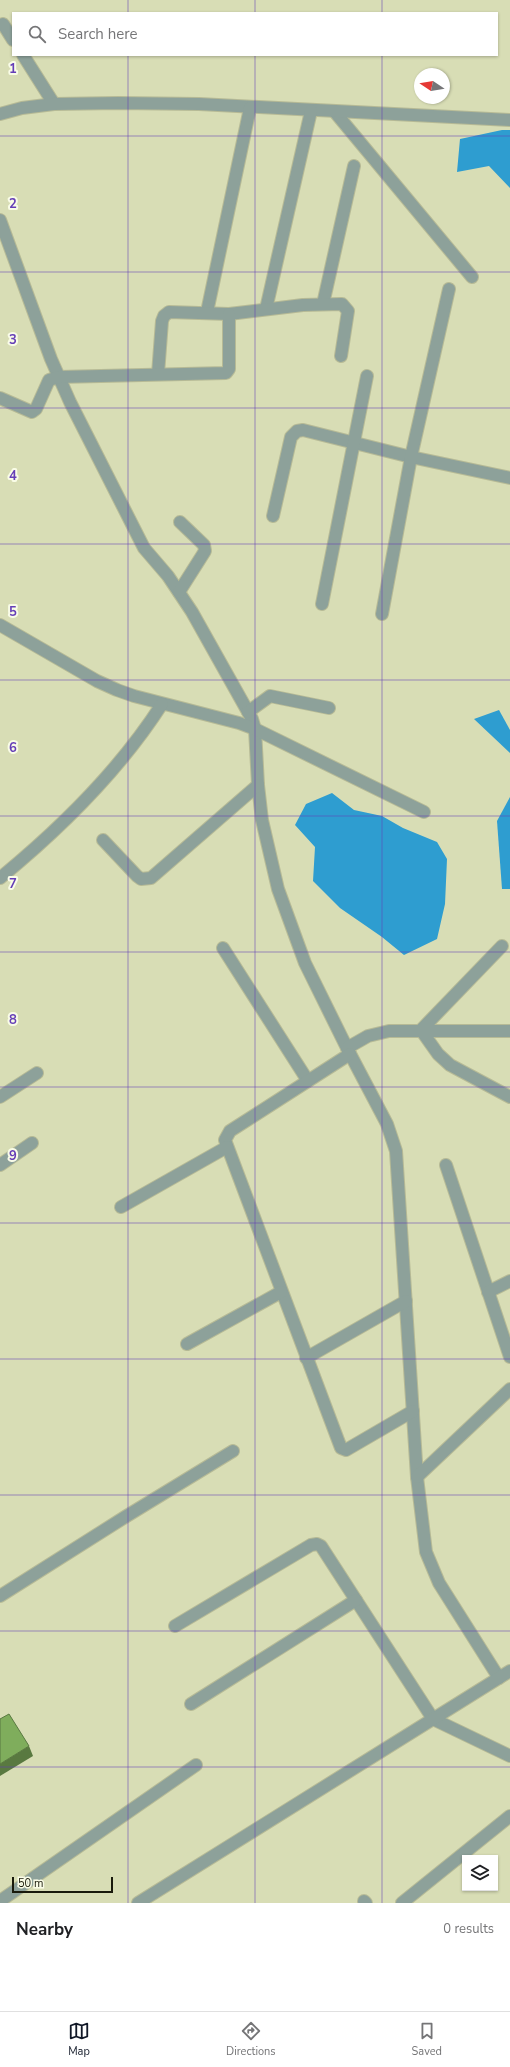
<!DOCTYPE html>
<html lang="en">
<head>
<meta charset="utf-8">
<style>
  body { margin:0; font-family:"Nunito Sans",sans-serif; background:#f6f6f6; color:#202124 }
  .controls { position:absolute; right:12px; bottom:12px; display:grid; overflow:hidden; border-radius:0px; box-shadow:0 1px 3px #0004 }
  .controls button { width:36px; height:36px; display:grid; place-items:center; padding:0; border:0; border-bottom:1px solid #e0e0e0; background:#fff; color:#202124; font:20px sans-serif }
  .compass { position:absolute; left:414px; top:68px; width:36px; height:36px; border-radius:50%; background:#fff; box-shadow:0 1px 3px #0004; rotate:282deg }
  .scale { position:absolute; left:12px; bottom:10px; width:101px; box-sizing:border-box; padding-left:4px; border:2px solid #191a0b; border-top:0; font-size:11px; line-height:14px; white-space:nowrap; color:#191a0b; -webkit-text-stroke:3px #f9fce7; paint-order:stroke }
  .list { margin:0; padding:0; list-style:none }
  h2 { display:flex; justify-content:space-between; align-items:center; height:52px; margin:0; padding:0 16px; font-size:17px }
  h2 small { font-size:13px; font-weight:400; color:#757577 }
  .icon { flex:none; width:22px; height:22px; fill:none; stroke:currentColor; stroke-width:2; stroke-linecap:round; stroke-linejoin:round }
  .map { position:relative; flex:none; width:510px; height:1903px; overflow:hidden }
  .search { position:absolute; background:#fff; box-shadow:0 1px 3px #0004; left:12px; right:12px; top:12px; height:44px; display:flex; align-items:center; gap:10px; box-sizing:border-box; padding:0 14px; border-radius:0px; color:#757577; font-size:15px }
  .sheet { height:108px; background:#fff }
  nav { display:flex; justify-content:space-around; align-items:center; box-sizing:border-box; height:56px; border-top:1px solid #e0e0e0; background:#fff; font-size:11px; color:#757577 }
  nav a { display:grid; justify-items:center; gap:2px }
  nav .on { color:#111827 }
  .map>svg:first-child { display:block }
</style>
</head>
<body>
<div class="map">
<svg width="510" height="1903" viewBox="0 0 510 1903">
  <rect width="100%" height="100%" fill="#d8ddb5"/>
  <!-- water -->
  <g fill="#2e9dd0">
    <path d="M502,130H510V188L489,166L457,172L460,139Z"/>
    <path d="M499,710L510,730V753L474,719Z"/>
    <path d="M332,793L354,810L382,816L403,828L437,842L447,859L445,904L437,939L404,955L382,937L340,908L313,881L315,847L295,825L306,804Z"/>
    <path d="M510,797V889H502L497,821Z"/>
  </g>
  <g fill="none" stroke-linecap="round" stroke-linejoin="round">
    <defs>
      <g id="minor">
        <path d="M3,24L13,40"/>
        <path d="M23,55L54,104"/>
        <path d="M334,111L472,277"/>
        <path d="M0,114L22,108L54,104L118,103L199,104L510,120"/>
        <path d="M0,220L51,359L70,402L144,548L168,576L192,612L252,719L255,729L258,785L262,820L278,889L305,963L347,1048L387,1124L396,1151L417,1477L426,1552L439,1583L499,1678"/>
        <path d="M323,304L354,166"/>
        <path d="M266,309L311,111"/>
        <path d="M207,312L250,108"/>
        <path d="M158,374L162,321L164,316L169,312L229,314L303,305L342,304L348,311L341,356"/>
        <path d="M0,398L32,412L36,409L49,380L59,377L226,373L229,369V314"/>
        <path d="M273,516L291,437L297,431L303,430L411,457L510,478"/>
        <path d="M179,592L205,551L204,545L180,522"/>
        <path d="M322,604L367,376"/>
        <path d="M382,614L411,457L449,289"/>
        <path d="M0,625L97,681L117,690L134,696L239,723L255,729L424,812"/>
        <path d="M248,712L270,696L329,708"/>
        <path d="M103,840L137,876L141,879L151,878L258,785"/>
        <path d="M0,878C61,828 119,771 162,704"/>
        <path d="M502,946L421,1030L438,1054L450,1065L510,1097"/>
        <path d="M223,948L308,1081"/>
        <path d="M347,1048L368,1036L389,1031H510"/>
        <path d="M350,1054L230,1131L225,1140L341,1448L346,1450L413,1411"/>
        <path d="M0,1097L37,1073"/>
        <path d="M0,1165L32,1143"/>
        <path d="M446,1165L510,1357"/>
        <path d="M121,1207L227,1147"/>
        <path d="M488,1292L510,1281"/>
        <path d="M187,1344L281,1292"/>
        <path d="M306,1358L406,1301"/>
        <path d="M417,1477L510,1389"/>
        <path d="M0,1596L125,1517L233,1451"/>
        <path d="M175,1626L311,1545L317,1544L321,1546L433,1719L510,1756"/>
        <path d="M191,1704L356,1600"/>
        <path d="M0,1901L196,1765"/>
        <path d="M364,1901L366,1903"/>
        <path d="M138,1903L510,1671"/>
        <path d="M402,1903L510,1816"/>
      </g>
    </defs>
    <!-- minor casing -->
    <use href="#minor" stroke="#b6ba96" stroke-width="14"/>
    <!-- minor -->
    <use href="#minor" stroke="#8da19a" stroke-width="12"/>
  </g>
  <!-- shaded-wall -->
  <path fill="#597940" d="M29,1746L33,1756L0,1776V1764Z"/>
  <!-- building -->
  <path fill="#7fad5c" stroke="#597940" d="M9,1714L29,1746L0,1764V1719Z"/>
  <!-- grid -->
  <path fill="none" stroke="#653eb7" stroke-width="1" stroke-opacity="0.55" d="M128,0V13M255,0V13M382,0V13M128,55V1903M255,55V1903M382,55V1903M0,136H510M0,272H510M0,408H510M0,544H510M0,680H510M0,816H510M0,952H510M0,1087H510M0,1223H510M0,1359H510M0,1495H510M0,1631H510M0,1767H510"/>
  <g font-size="13" text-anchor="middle" font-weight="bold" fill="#653eb7" stroke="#f9fce7" stroke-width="4" stroke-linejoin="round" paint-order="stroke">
    <text x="13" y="73">1</text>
    <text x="13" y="208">2</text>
    <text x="13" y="344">3</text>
    <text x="13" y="480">4</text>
    <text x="13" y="616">5</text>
    <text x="13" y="752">6</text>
    <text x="13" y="888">7</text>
    <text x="13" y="1024">8</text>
    <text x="13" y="1160">9</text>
  </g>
</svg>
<div class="controls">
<button><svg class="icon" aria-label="layers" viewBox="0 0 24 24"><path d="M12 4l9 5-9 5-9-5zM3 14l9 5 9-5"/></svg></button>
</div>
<svg class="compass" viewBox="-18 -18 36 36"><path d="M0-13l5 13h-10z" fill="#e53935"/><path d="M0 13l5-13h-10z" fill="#757577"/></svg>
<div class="scale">50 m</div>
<div class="search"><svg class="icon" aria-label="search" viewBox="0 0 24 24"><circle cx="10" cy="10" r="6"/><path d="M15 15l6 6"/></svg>Search here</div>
</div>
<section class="sheet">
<h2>Nearby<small>0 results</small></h2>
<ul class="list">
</ul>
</section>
<nav>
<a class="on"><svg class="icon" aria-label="map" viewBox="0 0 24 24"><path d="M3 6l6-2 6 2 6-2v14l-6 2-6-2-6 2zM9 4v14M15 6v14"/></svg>Map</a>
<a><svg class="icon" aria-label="directions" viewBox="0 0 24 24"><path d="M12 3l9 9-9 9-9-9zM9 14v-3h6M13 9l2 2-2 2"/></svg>Directions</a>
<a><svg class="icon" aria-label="saved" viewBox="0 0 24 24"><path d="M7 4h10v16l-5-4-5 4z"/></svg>Saved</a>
</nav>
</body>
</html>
